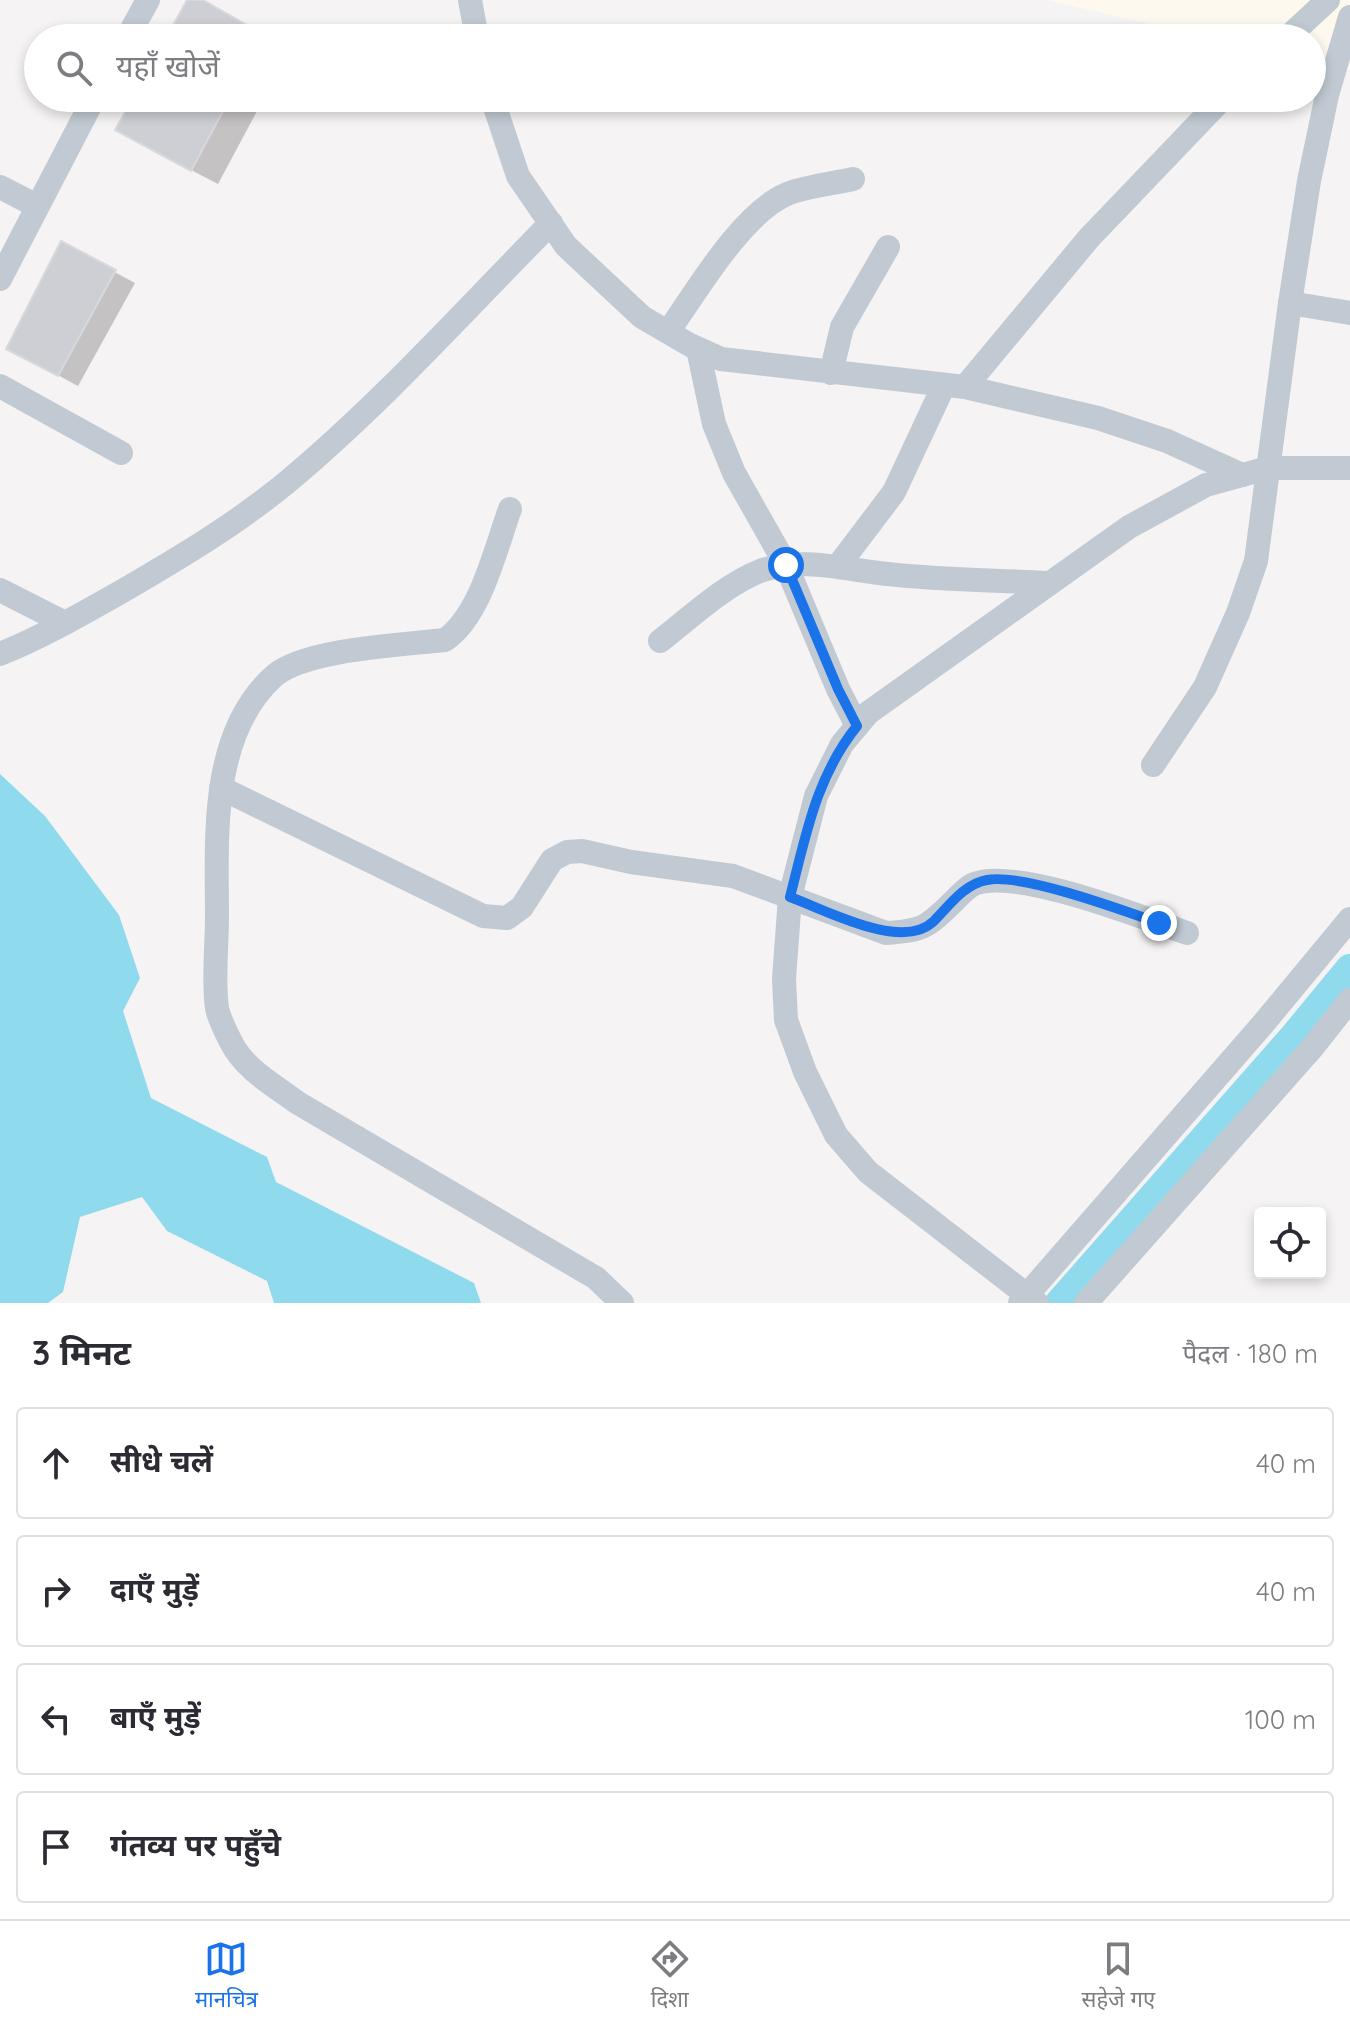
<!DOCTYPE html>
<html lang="hi">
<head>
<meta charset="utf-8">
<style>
  body { margin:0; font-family:Quicksand,"Noto Sans Devanagari",sans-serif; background:#f2f2f3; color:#2b2b33 }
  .controls { position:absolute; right:24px; bottom:24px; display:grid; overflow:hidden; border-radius:8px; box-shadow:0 4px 12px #0003 }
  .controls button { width:72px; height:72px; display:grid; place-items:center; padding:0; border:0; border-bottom:2px solid #e1e1e2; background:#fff; color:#2b2b33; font:40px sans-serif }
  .stop { position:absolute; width:24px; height:24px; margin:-18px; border:6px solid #1a73e8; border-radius:50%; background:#fff }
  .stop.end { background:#1a73e8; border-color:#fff; box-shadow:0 2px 8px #0008 }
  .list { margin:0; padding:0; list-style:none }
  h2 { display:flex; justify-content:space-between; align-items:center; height:104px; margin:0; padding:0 32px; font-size:34px }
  h2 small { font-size:26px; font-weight:400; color:#7c7c81 }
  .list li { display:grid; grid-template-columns:52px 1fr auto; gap:24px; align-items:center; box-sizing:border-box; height:112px; margin:0 16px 16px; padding:0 16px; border:2px solid #e1e1e2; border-radius:8px }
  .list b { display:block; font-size:30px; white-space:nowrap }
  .list em { font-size:26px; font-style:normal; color:#7c7c81 }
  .icon { flex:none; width:44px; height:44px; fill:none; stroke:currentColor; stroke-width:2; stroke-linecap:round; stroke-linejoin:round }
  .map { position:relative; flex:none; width:1350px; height:1303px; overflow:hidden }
  .search { position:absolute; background:#fff; box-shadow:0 4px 12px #0003; left:24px; right:24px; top:24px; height:88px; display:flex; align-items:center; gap:20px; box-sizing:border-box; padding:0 28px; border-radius:44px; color:#7c7c81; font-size:30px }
  .sheet { height:616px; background:#fff }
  nav { display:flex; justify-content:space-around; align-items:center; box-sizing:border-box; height:112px; border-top:2px solid #e1e1e2; background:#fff; font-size:22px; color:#7c7c81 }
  nav a { display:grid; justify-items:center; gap:4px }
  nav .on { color:#1a73e8 }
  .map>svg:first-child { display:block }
</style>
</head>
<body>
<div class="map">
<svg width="1350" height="1303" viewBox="0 0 1350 1303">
  <rect width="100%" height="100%" fill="#f5f3f3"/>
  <!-- commercial -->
  <path fill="#fdf9ef" d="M1047,0H1350V71L1312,62V38H1209Z"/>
  <!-- water -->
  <path fill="#90daee" d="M0,774L45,816L119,915L140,978L123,1011L151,1098L267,1157L276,1182L474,1283L481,1303H274L267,1281L167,1231L142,1197L80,1217L63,1292L48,1303H0Z"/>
  <!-- shadow -->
  <g fill="#0003">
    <path d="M135,98H264L218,184L143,145Z"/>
    <path d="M62,244L135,283L78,386L28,359Z"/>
  </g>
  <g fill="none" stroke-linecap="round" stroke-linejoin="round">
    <!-- canal -->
    <path stroke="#90daee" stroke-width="30" d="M1060,1303L1294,1037L1350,969"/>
  </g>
  <!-- building -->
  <g fill="#cdcfd5" stroke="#d7d9de" stroke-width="2">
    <path d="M187,0H203L264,35L262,38H166Z"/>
    <path d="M133,98H230L191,171L115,130Z"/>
    <path d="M61,241L116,270L58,376L6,349Z"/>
  </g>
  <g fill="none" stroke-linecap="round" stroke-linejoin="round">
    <!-- minor -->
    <g stroke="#c1cad2" stroke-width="24">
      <path d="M470,0L477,38"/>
      <path d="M127,38L148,0"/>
      <path d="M1287,38L1328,0"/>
      <path d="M492,98L518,176L566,246L642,317L690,345L721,359L965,387L1098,418L1167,441L1242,475"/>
      <path d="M0,187L37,206"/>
      <path d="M0,279L94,98"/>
      <path d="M1290,303L1350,313"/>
      <path d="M668,332C696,292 742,213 787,194C807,186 832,184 853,179"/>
      <path d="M698,349L714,424L734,473L786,565L838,689L857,726"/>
      <path d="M831,373L842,327L888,247"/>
      <path d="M0,386L121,453"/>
      <path d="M965,387L1089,238L1223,98"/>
      <path d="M510,509C495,550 481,615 445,640C403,645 305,649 274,676C209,735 217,838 217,917C217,945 213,981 217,1008C219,1019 226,1032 231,1042C244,1069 275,1086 298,1103L596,1278L622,1303"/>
      <path d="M838,566L894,492L944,385"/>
      <path d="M0,590L65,623"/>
      <path d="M660,641C691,617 723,586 760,571C801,556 847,570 888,574C941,580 995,580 1048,583"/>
      <path d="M0,654C42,637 80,615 119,593C176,560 235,525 286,483C381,404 464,311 551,223"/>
      <path d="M1153,765L1205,687L1238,613L1256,561L1290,303L1309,181L1327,95L1350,17"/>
      <path d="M221,788L483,916L507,918L522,907L552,860L567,852L582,851L631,862L733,876L886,933C925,931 928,926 955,900C961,894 966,888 974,884C1016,867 1141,917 1187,933"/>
      <path d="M1020,1303L1263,1024L1350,919"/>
      <path d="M1037,1303L868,1172L836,1135L805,1072L786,1020L784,979L790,897L816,796L842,744L868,713L1129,527L1206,485L1268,468H1350"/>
      <path d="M1086,1303L1312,1048L1350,1000"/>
    </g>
  </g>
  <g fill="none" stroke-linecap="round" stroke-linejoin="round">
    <!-- route -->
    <path stroke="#1a73e8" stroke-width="10" d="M786,565L838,689L857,726C816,777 806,835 790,897C826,910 902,952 934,921C949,906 964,884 987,880C1022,873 1122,910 1159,923"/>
  </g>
</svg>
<div class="controls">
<button><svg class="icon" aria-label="locate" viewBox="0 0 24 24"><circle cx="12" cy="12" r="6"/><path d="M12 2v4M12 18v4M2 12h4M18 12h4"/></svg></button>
</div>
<div class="stop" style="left:786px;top:565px"></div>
<div class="stop end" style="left:1159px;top:923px"></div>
<div class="search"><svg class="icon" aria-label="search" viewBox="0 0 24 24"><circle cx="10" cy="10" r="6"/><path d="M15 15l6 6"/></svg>यहाँ खोजें</div>
</div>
<section class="sheet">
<h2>3 मिनट<small>पैदल · 180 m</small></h2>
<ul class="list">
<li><svg class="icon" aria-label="ahead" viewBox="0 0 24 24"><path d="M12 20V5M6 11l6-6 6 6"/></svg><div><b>सीधे चलें</b></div><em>40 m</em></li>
<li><svg class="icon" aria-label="right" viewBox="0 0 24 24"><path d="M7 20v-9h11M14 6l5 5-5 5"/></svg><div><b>दाएँ मुड़ें</b></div><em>40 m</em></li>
<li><svg class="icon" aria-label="left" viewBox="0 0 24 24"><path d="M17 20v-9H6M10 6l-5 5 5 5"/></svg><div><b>बाएँ मुड़ें</b></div><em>100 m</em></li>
<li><svg class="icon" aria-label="arrive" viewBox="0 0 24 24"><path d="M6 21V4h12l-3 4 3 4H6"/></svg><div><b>गंतव्य पर पहुँचे</b></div></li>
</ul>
</section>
<nav>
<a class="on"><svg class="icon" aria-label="map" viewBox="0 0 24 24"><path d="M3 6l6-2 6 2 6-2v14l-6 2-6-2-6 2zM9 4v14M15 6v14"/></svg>मानचित्र</a>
<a><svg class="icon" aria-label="directions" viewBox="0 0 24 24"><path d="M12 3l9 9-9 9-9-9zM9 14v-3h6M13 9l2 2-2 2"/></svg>दिशा</a>
<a><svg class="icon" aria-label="saved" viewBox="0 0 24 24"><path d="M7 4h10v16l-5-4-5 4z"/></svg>सहेजे गए</a>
</nav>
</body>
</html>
